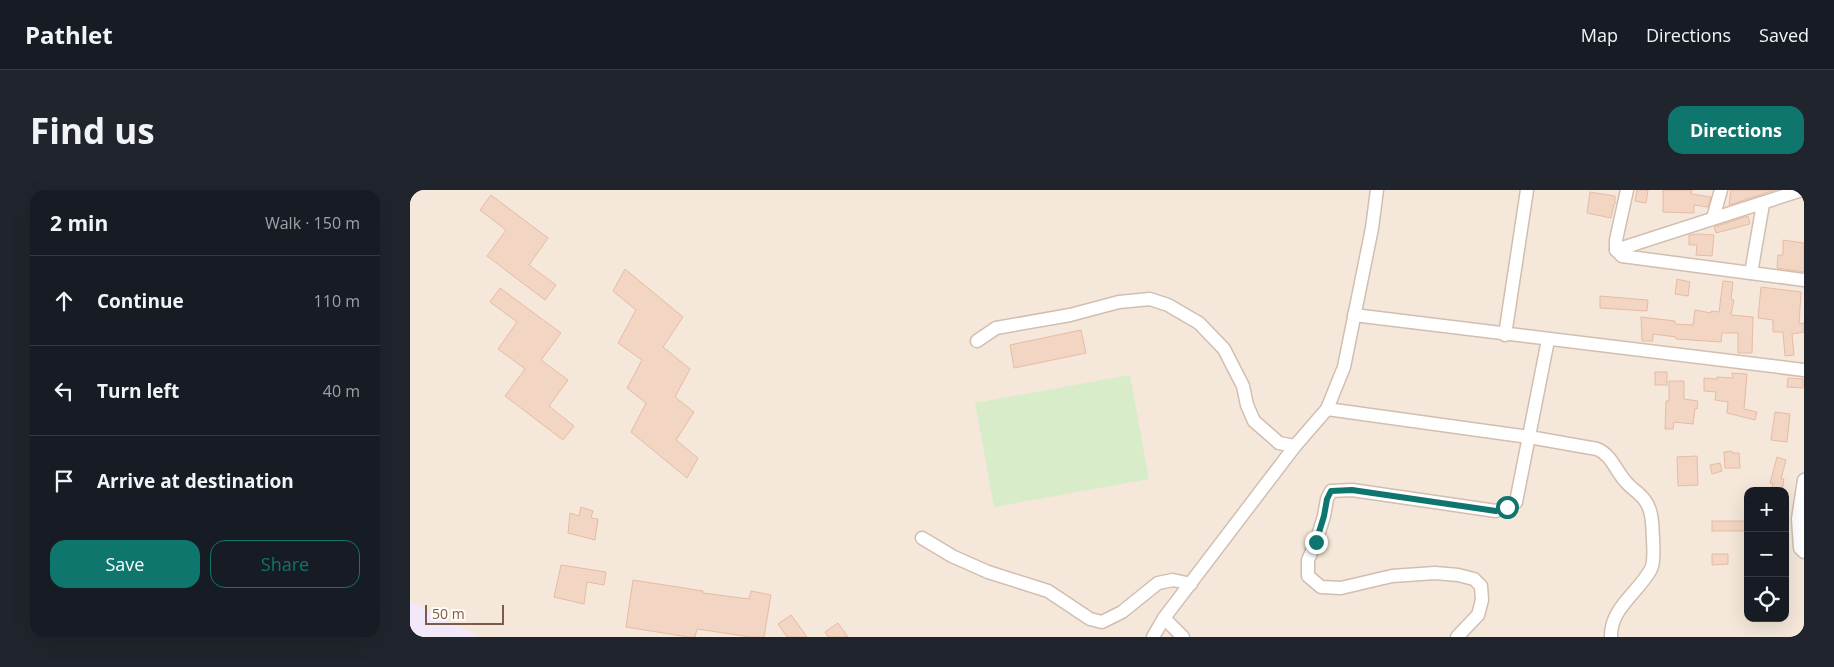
<!DOCTYPE html>
<html lang="en">
<head>
<meta charset="utf-8">
<style>
  body { margin:0; font-family:"Open Sans",sans-serif; background:#20242c; color:#f1f3f6 }
  .controls { position:absolute; right:15px; bottom:15px; display:grid; overflow:hidden; border-radius:10px; box-shadow:0 5px 20px #0002 }
  .controls button { width:45px; height:45px; display:grid; place-items:center; padding:0; border:0; border-bottom:1px solid #363941; background:#171b24; color:#f1f3f6; font:25px sans-serif }
  .scale { position:absolute; left:15px; bottom:12px; width:79px; box-sizing:border-box; padding-left:5px; border:2px solid #7a5c4d; border-top:0; font-size:14px; line-height:18px; white-space:nowrap; color:#7a5c4d; -webkit-text-stroke:4px #fffaf3; paint-order:stroke }
  .stop { position:absolute; width:15px; height:15px; margin:-11px; border:4px solid #0f766e; border-radius:50%; background:#fff }
  .stop.end { background:#0f766e; border-color:#fff; box-shadow:0 1px 5px #0008 }
  .list { margin:0; padding:0; list-style:none }
  h2 { display:flex; justify-content:space-between; align-items:center; height:65px; margin:0; padding:0 20px; font-size:21px }
  h2 small { font-size:16px; font-weight:400; color:#9ea1a6 }
  .list li { display:grid; grid-template-columns:32px 1fr auto; gap:15px; align-items:center; box-sizing:border-box; height:90px; padding:0 20px; border-top:1px solid #363941 }
  .list b { display:block; font-size:19px; white-space:nowrap }
  .list em { font-size:16px; font-style:normal; color:#9ea1a6 }
  .actions { display:flex; gap:10px; padding:15px 20px }
  .actions a { flex:1; padding:11px 0; border:1px solid #0f766e; border-radius:15px; text-align:center; font-size:18px; color:#0f766e }
  .actions .main { background:#0f766e; color:#fff }
  .icon { flex:none; width:28px; height:28px; fill:none; stroke:currentColor; stroke-width:2; stroke-linecap:round; stroke-linejoin:round }
  .map { position:relative; flex:none; width:1394px; height:447px; overflow:hidden; border-radius:15px }
  header { display:flex; align-items:center; gap:30px; box-sizing:border-box; height:70px; padding:0 25px; background:#171b24; border-bottom:1px solid #363941 }
  header strong { font-size:24px }
  nav { display:flex; gap:28px; margin-inline-start:auto; font-size:18px }
  .intro { display:flex; align-items:center; justify-content:space-between; box-sizing:border-box; height:120px; padding:0 30px }
  h1 { margin:0; font-size:35px }
  .button { padding:12px 22px; border-radius:15px; background:#0f766e; color:#fff; font-size:18px; font-weight:700 }
  main { display:flex; gap:30px; padding:0 30px }
  aside { flex:1; background:#171b24; border-radius:15px; box-shadow:0 5px 20px #0002 }
  .map>svg:first-child { display:block }
</style>
</head>
<body>
<header>
<strong>Pathlet</strong>
<nav><a>Map</a><a>Directions</a><a>Saved</a></nav>
</header>
<div class="intro"><h1>Find us</h1><a class="button">Directions</a></div>
<main>
<aside>
<h2>2 min<small>Walk · 150 m</small></h2>
<ul class="list">
<li><svg class="icon" aria-label="ahead" viewBox="0 0 24 24"><path d="M12 20V5M6 11l6-6 6 6"/></svg><div><b>Continue</b></div><em>110 m</em></li>
<li><svg class="icon" aria-label="left" viewBox="0 0 24 24"><path d="M17 20v-9H6M10 6l-5 5 5 5"/></svg><div><b>Turn left</b></div><em>40 m</em></li>
<li><svg class="icon" aria-label="arrive" viewBox="0 0 24 24"><path d="M6 21V4h12l-3 4 3 4H6"/></svg><div><b>Arrive at destination</b></div></li>
</ul>
<div class="actions"><a class="main">Save</a><a>Share</a></div>
</aside>
<div class="map">
<svg width="1394" height="447" viewBox="0 0 1394 447">
  <rect width="100%" height="100%" fill="#fdf6ec"/>
  <!-- residential -->
  <path fill="#f5e8da" fill-rule="evenodd" d="M0,0H1394V447H0ZM1338,301H1375V428H1338Z"/>
  <!-- education -->
  <path fill="#f3e8fa" d="M0,411L69,447H0Z"/>
  <!-- green -->
  <path fill="#d8ecc9" d="M720,185L739,289L584,317L565,213Z"/>
  <!-- building -->
  <g fill="#f3d5c3" stroke="#e6bba3">
    <path d="M1227,0H1238L1236,13L1225,11Z"/>
    <path d="M1253,0H1282L1281,4L1301,7L1298,17L1284,15V23L1253,22Z"/>
    <path d="M1321,0H1365L1319,15Z"/>
    <path d="M1180,2L1205,6V14H1204L1201,28L1177,23Z"/>
    <path d="M81,5L138,48L119,75L146,95L135,110L77,66L96,40L70,20Z"/>
    <path d="M1338,26L1340,34L1306,43L1304,37Z"/>
    <path d="M1288,44L1304,45L1302,66L1286,65L1287,55H1279V45Z"/>
    <path d="M1373,50L1394,53V82L1367,78L1368,65H1373Z"/>
    <path d="M215,79L273,127L253,157L280,179L265,207L284,222L266,250L288,268L277,288L221,242L236,213L217,198L232,170L208,153L226,120L203,101Z"/>
    <path d="M1267,89L1280,92L1278,106L1265,104Z"/>
    <path d="M1313,91L1323,92L1321,109L1324,110L1321,125L1343,127L1342,163H1328V143H1312L1311,152L1266,149V147L1243,144V151H1232L1231,127L1265,131V134L1283,135L1285,120L1301,123V121L1309,122Z"/>
    <path d="M1351,97L1391,102L1389,134L1394,133V142L1382,144L1384,165L1375,166L1373,142H1363V130L1348,128Z"/>
    <path d="M90,98L151,143L131,170L158,190L139,216L164,236L153,250L95,206L115,179L88,159L107,132L80,112Z"/>
    <path d="M1190,106L1238,110L1237,121L1190,118Z"/>
    <path d="M671,140L676,163L604,178L600,155Z"/>
    <rect x="1245" y="182" width="12" height="13"/>
    <path d="M1322,183L1337,184L1334,219L1347,222L1345,230L1317,223L1318,212L1305,210L1306,202L1294,201V188L1307,189V187L1323,188Z"/>
    <path d="M1378,188L1393,189V198L1377,197Z"/>
    <path d="M1259,191H1274V209L1288,211L1287,219L1285,218L1283,234L1264,232L1263,239H1255L1256,211H1259Z"/>
    <path d="M1365,222L1380,224L1377,252L1361,250Z"/>
    <path d="M1322,261V263H1329L1330,278H1315L1314,262Z"/>
    <path d="M1287,266L1288,295L1268,296L1267,267Z"/>
    <path d="M1367,267L1376,270L1371,289H1374L1372,301H1361L1363,294L1360,293Z"/>
    <path d="M1310,273L1312,281L1302,284L1300,275Z"/>
    <path d="M171,317L183,321L181,328L188,329L185,350L158,343L160,323L169,326Z"/>
    <rect x="1302" y="331" width="34" height="10"/>
    <path d="M1302,364H1318V374L1302,375Z"/>
    <path d="M151,375L196,382L194,395L177,392L174,414L144,407Z"/>
    <path d="M223,390L293,401V403L339,409L341,401L361,405L354,447H341L287,439L285,447H278L216,437Z"/>
    <path d="M381,425L397,447H377L368,434Z"/>
    <path d="M428,433L438,447H418L415,442Z"/>
  </g>
  <g fill="none" stroke-linecap="round" stroke-linejoin="round">
    <defs>
      <g id="minor">
        <path d="M1217,0L1206,50V60L1212,66L1394,90"/>
        <path d="M1303,28L1311,0"/>
        <path d="M1206,60L1392,0"/>
        <path d="M1341,83L1353,14"/>
        <path d="M944,125L1394,180"/>
        <path d="M1095,145L1117,0"/>
        <path d="M567,151L586,138L660,125L709,112L740,109L758,115L789,133L814,159L833,196L837,215L844,231L869,253L885,256"/>
        <path d="M917,219L1119,247L1187,259C1202,265 1205,280 1216,292C1221,298 1228,302 1233,308C1243,319 1242,334 1243,348C1243,357 1245,371 1241,379C1229,402 1200,418 1201,447"/>
        <path d="M1394,290L1388,329L1390,358L1394,362"/>
        <path d="M512,348L542,366L578,382L638,401L680,429L692,432L712,422L748,393L763,390L781,394"/>
        <path d="M754,428L773,447"/>
        <path d="M743,447L754,428L885,256L917,219L934,177L962,38L967,0"/>
        <path d="M1047,447L1068,425L1072,410L1071,396L1064,389L1048,385L1025,383L982,386L931,398L911,397L898,386V370L906,352L914,326L917,309L921,301L942,300L1086,321L1106,312L1138,150"/>
      </g>
    </defs>
    <!-- minor casing -->
    <use href="#minor" stroke="#d1beb0" stroke-width="15"/>
    <!-- minor -->
    <use href="#minor" stroke="#fff" stroke-width="12"/>
  </g>
  <g fill="none" stroke-linecap="round" stroke-linejoin="round">
    <!-- route -->
    <path stroke="#0f766e" stroke-width="6" d="M906,352L914,326L917,309L921,301L942,300L1086,321L1097,317"/>
  </g>
</svg>
<div class="controls">
<button>+</button>
<button>−</button>
<button><svg class="icon" aria-label="locate" viewBox="0 0 24 24"><circle cx="12" cy="12" r="6"/><path d="M12 2v4M12 18v4M2 12h4M18 12h4"/></svg></button>
</div>
<div class="scale">50 m</div>
<div class="stop" style="left:1097px;top:317px"></div>
<div class="stop end" style="left:906px;top:352px"></div>
</div>
</main>
</body>
</html>
